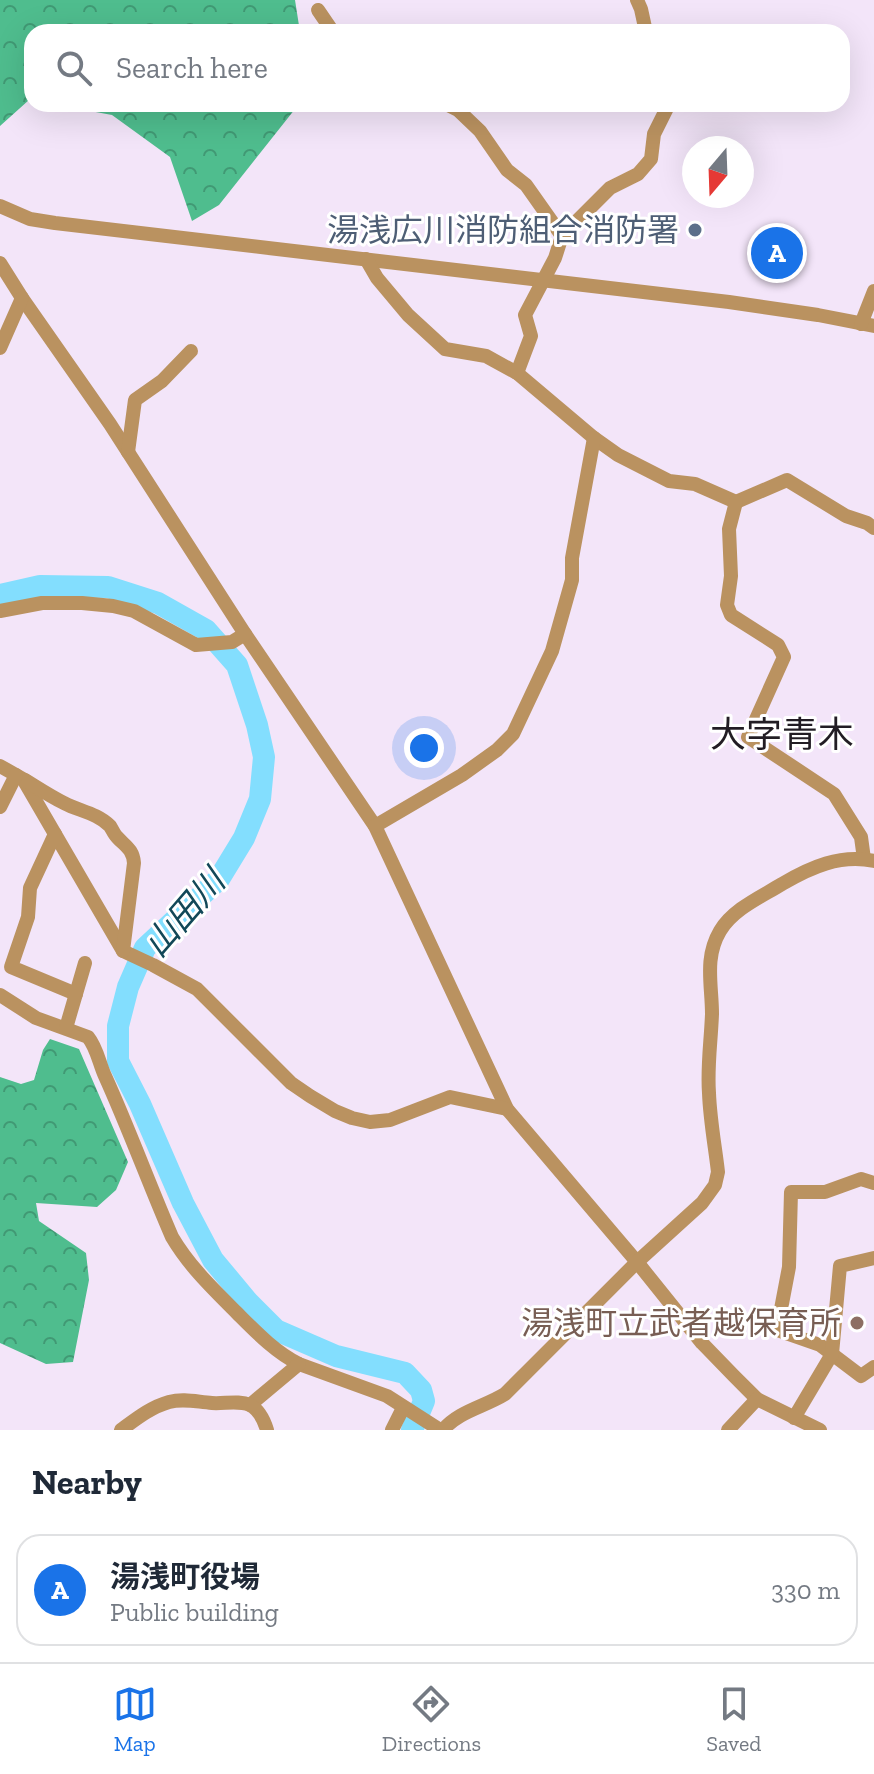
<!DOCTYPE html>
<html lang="en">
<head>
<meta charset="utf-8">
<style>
  body { margin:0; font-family:"Zilla Slab","Noto Sans JP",serif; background:#f6f6f7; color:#1f2937 }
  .compass { position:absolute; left:682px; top:136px; width:72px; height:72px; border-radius:50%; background:#fff; box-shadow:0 8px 32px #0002; rotate:199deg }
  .you { position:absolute; left:424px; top:748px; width:28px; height:28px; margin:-20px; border:6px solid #fff; border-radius:50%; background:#1a73e8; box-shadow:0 0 0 12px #1a73e833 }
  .badge { display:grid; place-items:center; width:52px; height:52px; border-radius:50%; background:#1a73e8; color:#fff; font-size:26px; font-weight:700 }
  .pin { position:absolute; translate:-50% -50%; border:4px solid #fff; box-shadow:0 2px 8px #0006 }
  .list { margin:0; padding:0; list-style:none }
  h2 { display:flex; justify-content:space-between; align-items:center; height:104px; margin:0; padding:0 32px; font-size:34px }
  h2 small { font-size:26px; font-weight:400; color:#747a83 }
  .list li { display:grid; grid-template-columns:52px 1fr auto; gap:24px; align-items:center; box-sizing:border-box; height:112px; margin:0 16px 16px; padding:0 16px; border:2px solid #e0e1e3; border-radius:24px }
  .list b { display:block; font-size:30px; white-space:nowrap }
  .list p { margin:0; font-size:26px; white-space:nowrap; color:#747a83 }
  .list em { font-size:26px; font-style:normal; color:#747a83 }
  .icon { flex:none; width:44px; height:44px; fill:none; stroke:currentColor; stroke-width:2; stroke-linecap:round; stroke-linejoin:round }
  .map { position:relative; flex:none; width:874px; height:1430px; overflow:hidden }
  .search { position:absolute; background:#fff; box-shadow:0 8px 32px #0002; left:24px; right:24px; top:24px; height:88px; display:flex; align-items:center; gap:20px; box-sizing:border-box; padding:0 28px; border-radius:24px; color:#747a83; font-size:30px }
  .sheet { height:232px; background:#fff }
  nav { display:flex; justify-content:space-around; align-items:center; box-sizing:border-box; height:112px; border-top:2px solid #e0e1e3; background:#fff; font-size:22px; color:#747a83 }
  nav a { display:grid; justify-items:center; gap:4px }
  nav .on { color:#1a73e8 }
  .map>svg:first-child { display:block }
</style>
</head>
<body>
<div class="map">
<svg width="874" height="1430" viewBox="0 0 874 1430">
  <defs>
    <pattern id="forest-crowns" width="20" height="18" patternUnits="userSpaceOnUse" patternTransform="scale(2)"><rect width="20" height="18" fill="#4fbd8e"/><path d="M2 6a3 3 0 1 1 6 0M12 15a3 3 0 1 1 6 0" fill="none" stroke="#419974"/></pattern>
  </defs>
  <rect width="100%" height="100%" fill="#f3e5f9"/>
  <!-- forest -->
  <g fill="url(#forest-crowns)">
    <path d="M0,0H295L300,32H32V100H29L0,126Z"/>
    <path d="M52,104H299L219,205L192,221L170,157L112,115Z"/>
    <path d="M50,1039L79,1049L128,1162L116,1190L97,1207L36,1203L39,1221L86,1253L89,1280L73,1362L46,1364L0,1343V1077L21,1084L34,1080L43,1050Z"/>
  </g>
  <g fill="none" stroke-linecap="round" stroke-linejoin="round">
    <!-- river -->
    <path stroke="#83defe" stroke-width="22" d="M0,595L40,586L108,587L158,603L206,630L237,665L257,725L264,757L260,799L244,838L219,879L145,948L128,987L118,1026V1061L140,1104L183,1203L213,1260L248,1302L276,1330L336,1356L405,1373L421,1390L424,1401L412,1430"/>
    <!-- minor -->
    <g stroke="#ba9260" stroke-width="14">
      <path d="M637,0L641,9L646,32"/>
      <path d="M318,10L333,32"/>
      <path d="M446,104L458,110L480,131L507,170L526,185L562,236"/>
      <path d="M0,206L30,219L55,223L729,302L818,315L874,326"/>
      <path d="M366,259L377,278L408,315L445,349L486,356L517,373L594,438L618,455L669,481L695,484L736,502L787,480L846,516L867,523L874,528"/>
      <path d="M0,263L22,298L110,424L245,634L375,826L507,1109L637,1262L702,1343L734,1376L757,1399L820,1430"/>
      <path d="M861,324L874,291"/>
      <path d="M0,348L22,298"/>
      <path d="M517,373L531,336L525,315L555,258L562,236L610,188L638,174L651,159L654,134L669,104"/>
      <path d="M128,452L135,400L162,381L191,351"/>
      <path d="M736,502L729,529L731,576L727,605L731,615L778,645L784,657L748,737L834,794L861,837L864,859"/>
      <path d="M0,611L42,603H82L113,606L134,611L196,645L232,642L245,634"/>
      <path d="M0,766L23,779L123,951L153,965L197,989L291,1083L310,1096L335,1111L352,1118L370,1122L390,1120L450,1097L507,1109"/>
      <path d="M25,780C38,788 50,796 64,803C79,811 97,813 110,826C112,829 114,834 117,837C125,846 133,849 134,863L123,951"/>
      <path d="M0,807L16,775"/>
      <path d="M375,826L462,775L497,750L513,734L552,651L572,580V558L594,438"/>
      <path d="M55,834L30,888L28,917L11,967L76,994"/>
      <path d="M0,995L36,1018L88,1037C97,1048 99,1063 105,1076C129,1129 149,1184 172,1237C189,1266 213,1289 237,1313C256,1332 275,1352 299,1364L387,1396L440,1430"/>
      <path d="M66,1028L85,963"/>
      <path d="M874,1183L861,1179L825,1192H791L789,1267L777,1330L820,1345L861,1376L874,1367"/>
      <path d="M250,1405L299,1364"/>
      <path d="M794,1418L832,1354L840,1266L874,1258"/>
      <path d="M121,1430C136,1419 151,1407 169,1402C184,1398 197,1402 212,1403C224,1404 239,1400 250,1405C259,1410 264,1420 267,1430"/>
      <path d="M392,1430L403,1408"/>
      <path d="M443,1430C459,1411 484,1407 505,1394L637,1262L702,1203L715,1185L718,1172C715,1146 710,1120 709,1093C707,1067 711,1041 712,1014C712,985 704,958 720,931C733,909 761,897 782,884C811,867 840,854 874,861"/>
      <path d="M728,1430L757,1399"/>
    </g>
  </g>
  <!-- markers -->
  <circle fill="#5c6f8a" stroke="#fff" stroke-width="3" cx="695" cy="230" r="8"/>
  <circle fill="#8d6e63" stroke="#fff" stroke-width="3" cx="857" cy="1323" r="8"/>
  <g text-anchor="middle" stroke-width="6" stroke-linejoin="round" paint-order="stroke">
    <!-- service labels -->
    <g font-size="32" fill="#4e5e75" stroke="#fff" text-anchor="end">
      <text x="679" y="241">湯浅広川消防組合消防署</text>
    </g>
    <!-- education labels -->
    <g font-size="32" fill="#785e54" stroke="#fff" text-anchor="end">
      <text x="841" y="1334">湯浅町立武者越保育所</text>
    </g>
    <!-- water labels -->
    <g font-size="34" font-style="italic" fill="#124858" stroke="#fff">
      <text transform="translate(184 913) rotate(-49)" y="12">山田川</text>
    </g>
    <!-- quarter labels -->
    <g font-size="36" fill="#221d24" stroke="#fff">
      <text x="782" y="747">大字青木</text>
    </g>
  </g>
</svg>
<svg class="compass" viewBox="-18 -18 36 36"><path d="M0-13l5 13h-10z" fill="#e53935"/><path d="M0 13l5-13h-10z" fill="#747a83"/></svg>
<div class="you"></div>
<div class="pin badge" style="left:777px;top:253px">A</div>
<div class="search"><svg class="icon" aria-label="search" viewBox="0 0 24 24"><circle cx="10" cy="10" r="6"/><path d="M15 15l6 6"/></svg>Search here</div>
</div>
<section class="sheet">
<h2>Nearby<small></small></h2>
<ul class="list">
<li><span class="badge">A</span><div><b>湯浅町役場</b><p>Public building</p></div><em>330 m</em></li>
</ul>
</section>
<nav>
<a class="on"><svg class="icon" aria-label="map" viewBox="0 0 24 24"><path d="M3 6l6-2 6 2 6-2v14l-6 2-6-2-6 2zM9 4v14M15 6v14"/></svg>Map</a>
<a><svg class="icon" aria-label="directions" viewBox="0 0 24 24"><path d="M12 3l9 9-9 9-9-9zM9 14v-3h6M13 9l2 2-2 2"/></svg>Directions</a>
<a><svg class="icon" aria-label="saved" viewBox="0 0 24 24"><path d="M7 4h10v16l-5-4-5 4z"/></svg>Saved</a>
</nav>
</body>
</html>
